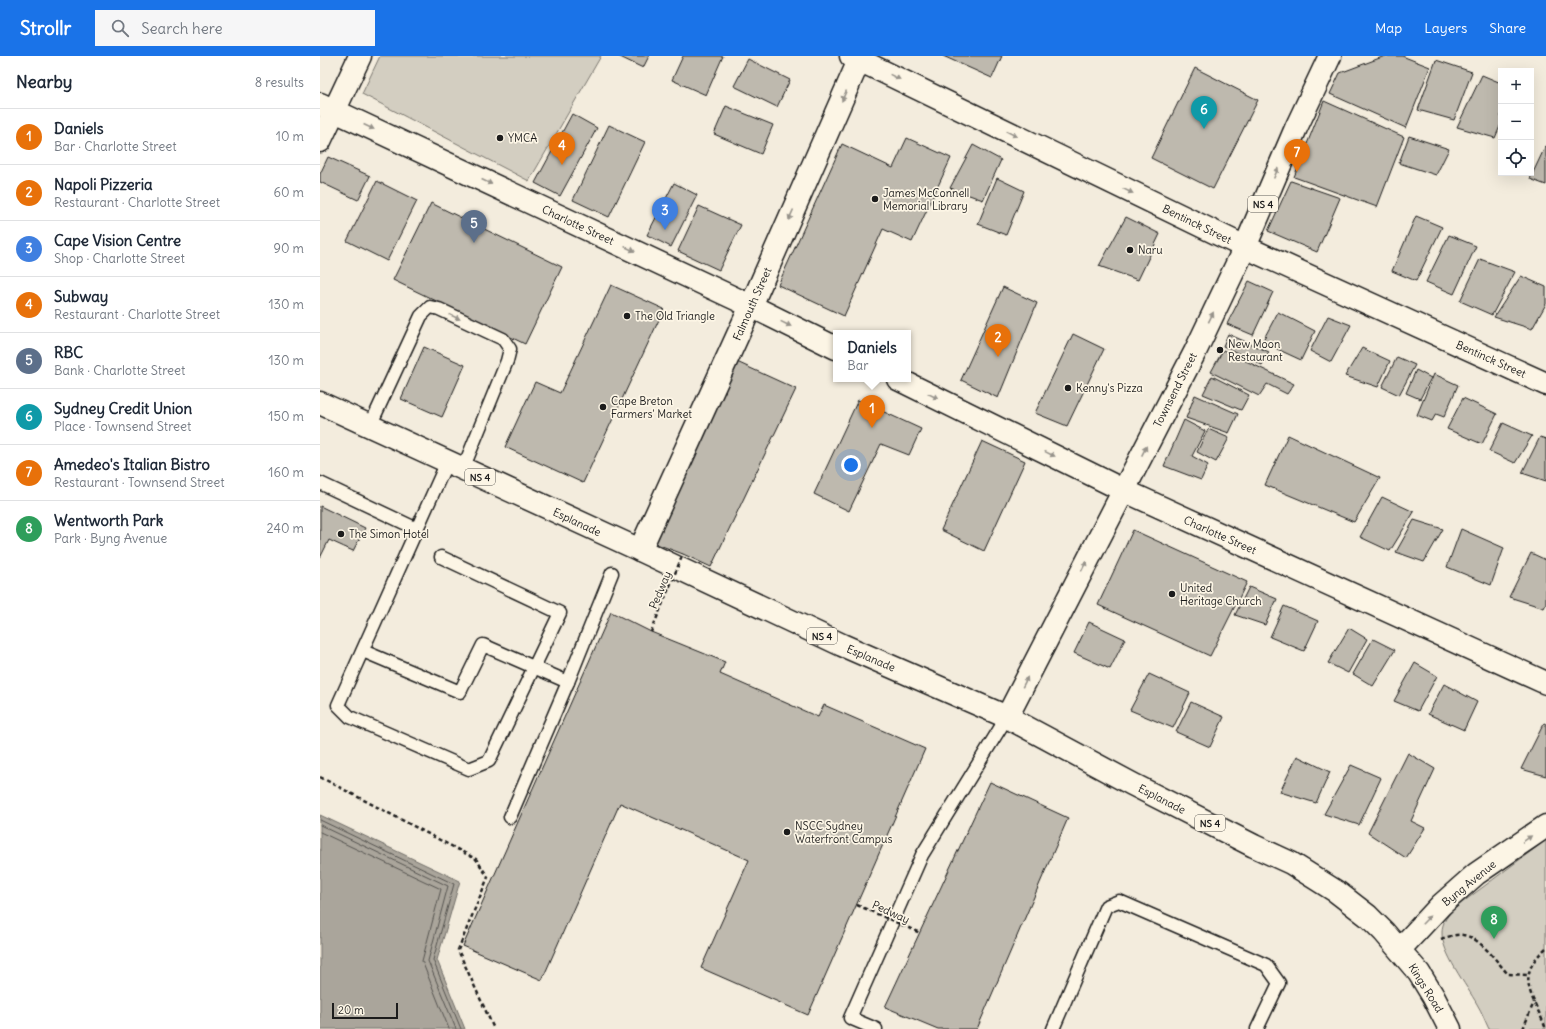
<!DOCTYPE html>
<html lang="en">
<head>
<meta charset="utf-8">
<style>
  body { margin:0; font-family:Delius,sans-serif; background:#f6f6f7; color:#1f2937 }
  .controls { position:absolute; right:12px; top:12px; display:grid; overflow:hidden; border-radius:0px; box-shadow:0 4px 16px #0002 }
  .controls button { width:36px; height:36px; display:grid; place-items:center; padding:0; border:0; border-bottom:1px solid #e0e1e3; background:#fff; color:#1f2937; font:20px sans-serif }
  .scale { position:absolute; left:12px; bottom:10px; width:66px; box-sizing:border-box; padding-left:4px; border:2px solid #1c1c1c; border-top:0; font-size:11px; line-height:14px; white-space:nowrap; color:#1c1c1c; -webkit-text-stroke:3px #fcf5e5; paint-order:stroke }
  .you { position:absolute; left:531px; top:409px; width:14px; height:14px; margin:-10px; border:3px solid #fff; border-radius:50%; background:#1a73e8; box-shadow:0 0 0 6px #1a73e833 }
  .badge { display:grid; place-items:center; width:26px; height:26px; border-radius:50%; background:#1a73e8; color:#fff; font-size:13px; font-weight:700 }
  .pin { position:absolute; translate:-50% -33px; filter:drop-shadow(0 1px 2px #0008) }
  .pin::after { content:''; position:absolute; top:21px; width:14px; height:12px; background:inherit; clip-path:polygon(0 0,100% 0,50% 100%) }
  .popup { position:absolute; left:513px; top:274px; width:78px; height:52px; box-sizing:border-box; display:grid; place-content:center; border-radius:0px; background:#fff; filter:drop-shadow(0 1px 3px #0005); font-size:13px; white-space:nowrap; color:#747a83 }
  .popup b { font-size:15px; color:#1f2937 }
  .popup::after { content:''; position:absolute; left:50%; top:100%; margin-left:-8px; border:8px solid transparent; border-top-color:#fff }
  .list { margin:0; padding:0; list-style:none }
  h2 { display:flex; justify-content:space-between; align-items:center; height:52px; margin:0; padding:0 16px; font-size:17px }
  h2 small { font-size:13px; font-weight:400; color:#747a83 }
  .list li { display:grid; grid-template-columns:26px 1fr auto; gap:12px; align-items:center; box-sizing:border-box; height:56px; padding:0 16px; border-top:1px solid #e0e1e3 }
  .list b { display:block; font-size:15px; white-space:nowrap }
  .list p { margin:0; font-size:13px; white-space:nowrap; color:#747a83 }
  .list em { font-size:13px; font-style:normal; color:#747a83 }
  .icon { flex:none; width:22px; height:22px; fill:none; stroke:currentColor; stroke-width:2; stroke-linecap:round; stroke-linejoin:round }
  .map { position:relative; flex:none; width:1226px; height:973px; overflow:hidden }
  header { display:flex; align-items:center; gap:24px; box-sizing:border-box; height:56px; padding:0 20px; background:#1a73e8; color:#fff }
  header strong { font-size:19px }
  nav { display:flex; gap:22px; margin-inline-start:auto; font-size:14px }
  .search { width:280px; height:36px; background:#f6f6f7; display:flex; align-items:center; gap:10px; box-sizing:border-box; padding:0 14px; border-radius:0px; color:#747a83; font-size:15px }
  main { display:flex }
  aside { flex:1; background:#fff }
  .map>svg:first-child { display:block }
</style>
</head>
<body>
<header>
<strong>Strollr</strong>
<div class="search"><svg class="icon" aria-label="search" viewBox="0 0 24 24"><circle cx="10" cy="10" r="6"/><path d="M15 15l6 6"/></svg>Search here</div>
<nav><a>Map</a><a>Layers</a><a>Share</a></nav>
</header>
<main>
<aside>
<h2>Nearby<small>8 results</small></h2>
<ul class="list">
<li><span class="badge" style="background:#e8710a">1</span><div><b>Daniels</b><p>Bar · Charlotte Street</p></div><em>10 m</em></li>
<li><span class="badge" style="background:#e8710a">2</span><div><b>Napoli Pizzeria</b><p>Restaurant · Charlotte Street</p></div><em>60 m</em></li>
<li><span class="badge" style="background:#3f7fe0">3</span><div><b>Cape Vision Centre</b><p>Shop · Charlotte Street</p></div><em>90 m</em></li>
<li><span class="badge" style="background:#e8710a">4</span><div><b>Subway</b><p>Restaurant · Charlotte Street</p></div><em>130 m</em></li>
<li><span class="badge" style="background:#5c6f8a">5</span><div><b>RBC</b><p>Bank · Charlotte Street</p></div><em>130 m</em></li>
<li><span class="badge" style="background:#0f9aa8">6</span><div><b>Sydney Credit Union</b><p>Place · Townsend Street</p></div><em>150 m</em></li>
<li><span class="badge" style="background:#e8710a">7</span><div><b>Amedeo's Italian Bistro</b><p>Restaurant · Townsend Street</p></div><em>160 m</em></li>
<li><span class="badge" style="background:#2e9e5b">8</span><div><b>Wentworth Park</b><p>Park · Byng Avenue</p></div><em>240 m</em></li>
</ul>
</aside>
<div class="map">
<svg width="1226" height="973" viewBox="0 0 1226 973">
  <rect width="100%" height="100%" fill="#f3ecdd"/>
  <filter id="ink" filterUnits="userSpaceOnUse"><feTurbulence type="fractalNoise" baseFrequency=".025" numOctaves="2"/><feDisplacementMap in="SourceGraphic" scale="8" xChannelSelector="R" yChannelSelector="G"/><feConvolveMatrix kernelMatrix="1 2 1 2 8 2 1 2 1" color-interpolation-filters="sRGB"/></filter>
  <g filter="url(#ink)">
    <!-- green -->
    <g fill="#d3cec1" stroke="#78756e">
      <path d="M60,0H281L209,125L42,38Z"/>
      <path d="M1226,784V973H1169C1165,965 1162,956 1157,948C1147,930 1121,896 1122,876C1122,866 1128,859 1135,852Z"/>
    </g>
    <!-- water -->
    <path fill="#aaa59b" stroke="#716e68" d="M0,759L140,825L117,904L145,973H0Z"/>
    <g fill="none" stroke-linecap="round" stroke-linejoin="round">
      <!-- shore -->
      <g stroke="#55534f" stroke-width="1">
        <path d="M0,764L134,828L113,904L141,973"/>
        <path d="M0,769L128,830L108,905L136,973"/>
        <path d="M0,776L121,833L102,905L129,973"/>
      </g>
    </g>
    <!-- building -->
    <g fill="#beb9ae" stroke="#1c1c1c">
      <path d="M298,0H329L323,12Z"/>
      <path d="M363,0H403L386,39L352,24Z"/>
      <path d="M623,0H682L672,22Z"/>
      <path d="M1065,0H1082L1110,11L1086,72L1010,38L1020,17Z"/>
      <path d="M428,3L470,24L457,51L414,30Z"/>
      <path d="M1116,4L1152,16L1134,64L1098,54Z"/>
      <path d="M875,12L938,44L893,133L831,102Z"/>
      <path d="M1162,19L1181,27V68L1175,82L1137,71Z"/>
      <path d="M1004,45L1084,81L1057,151L974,121Z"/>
      <path d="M406,50L453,69L441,98L394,78Z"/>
      <path d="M252,58L277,72L240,140L215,127Z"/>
      <path d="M289,69L325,86L289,161L253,144Z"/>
      <path d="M1089,80L1129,93L1116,119L1079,107Z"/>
      <path d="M587,82L631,102L592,186L563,173L524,260L458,229L522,88L573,112Z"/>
      <path d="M653,89L681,104L663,144L630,132Z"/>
      <path d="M1226,89V129L1210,123Z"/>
      <path d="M8,101L50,120L38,144L0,126V118Z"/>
      <path d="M677,122L704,135L686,179L658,168Z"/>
      <path d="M57,125L97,145L67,205L27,185Z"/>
      <path d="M971,125L1020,142L997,196L948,175Z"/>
      <path d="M354,127L377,139L351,191L327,179Z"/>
      <path d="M111,147L242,211L205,288L73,224Z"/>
      <path d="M379,150L421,169L399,214L358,195Z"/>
      <path d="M1096,160L1122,171L1096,225L1072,215Z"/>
      <path d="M806,161L840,178L818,224L779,210Z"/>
      <path d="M1129,179L1156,190L1134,238L1106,226Z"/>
      <path d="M1160,203L1195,216L1172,259L1140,245Z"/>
      <path d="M1201,220L1226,231V248L1212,273L1174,261Z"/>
      <path d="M929,225L953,236L933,279L907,268Z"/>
      <path d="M291,229L344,253L263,427L185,391L215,326L240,337Z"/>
      <path d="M683,231L717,247L678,342L641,324Z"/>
      <path d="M958,256L995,275L981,304L942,286Z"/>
      <path d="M1008,260L1031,269L1011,306L990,295Z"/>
      <path d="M753,278L784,293L747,370L715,357Z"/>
      <path d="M908,278L949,296L942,309L903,290Z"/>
      <path d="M104,291L145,309L122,361L81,343Z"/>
      <path d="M1042,292L1070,305L1058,331L1025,320Z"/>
      <path d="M903,294L974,328L967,338L947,328L939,340L891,316Z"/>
      <path d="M1077,301L1095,309L1079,339L1062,331Z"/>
      <path d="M417,306L476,333L391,511L363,498L334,487Z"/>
      <path d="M1096,314L1111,322L1100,343L1086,337Z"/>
      <path d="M1114,318L1138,329L1124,361L1116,358L1112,365L1097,359Z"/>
      <path d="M892,320L929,339L921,354L883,338Z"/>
      <path d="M875,339L918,358L909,377L866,362Z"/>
      <path d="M1143,342L1177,358L1162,388L1127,373Z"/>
      <path d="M538,344L601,373L589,399L561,388L529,455L494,438Z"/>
      <path d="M864,364L885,375L872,400L888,409L881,424L844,410Z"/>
      <path d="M1183,367L1212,380L1195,407L1169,395Z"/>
      <path d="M888,373L909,382L896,406L877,396Z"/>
      <path d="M968,379L1060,422L1034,466L945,429Z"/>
      <path d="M1220,381L1226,383V425L1202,417Z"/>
      <path d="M662,385L705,405L664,495L621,474Z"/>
      <path d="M1062,441L1094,456L1070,495L1040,481Z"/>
      <path d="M0,450L45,472L33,495L9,484L0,502Z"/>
      <path d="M1094,464L1123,473L1104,506L1076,496Z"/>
      <path d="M1141,473L1184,492L1171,529L1127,511Z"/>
      <path d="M813,474L927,526L890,600L778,549Z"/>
      <path d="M1211,497L1226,504V548L1224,552L1189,541Z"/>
      <path d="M929,531L957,543L945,569L915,559Z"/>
      <path d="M964,550L998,565L984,595L950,581Z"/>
      <path d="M291,556L331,576L405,606L400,618L498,661L504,649L605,693L488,959L381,912L429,804L300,747L222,924L143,890Z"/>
      <path d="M769,566L805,583L790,613L754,597Z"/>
      <path d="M1029,572L1047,583L1028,617L1008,607Z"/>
      <path d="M1053,583L1075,594L1053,630L1033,618Z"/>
      <path d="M1095,607L1117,620L1098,655L1074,645Z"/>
      <path d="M829,618L870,637L853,672L810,654Z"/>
      <path d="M1124,628L1157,646L1144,674L1108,658Z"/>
      <path d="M871,646L904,661L890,691L856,676Z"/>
      <path d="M1224,667L1226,668V720L1201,713Z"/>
      <path d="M1088,697L1115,713L1091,765L1105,772L1086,802L1048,777Z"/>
      <path d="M977,700L1010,716L996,747L960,736Z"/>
      <path d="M1031,709L1061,722L1039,769L1004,758Z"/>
      <path d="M670,726L748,762L657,973H618L565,951Z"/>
    </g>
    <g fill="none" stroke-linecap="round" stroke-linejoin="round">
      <defs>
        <g id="lane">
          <path d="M50,370L101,260L110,251L119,253L183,283L190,293L187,305L143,413"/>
          <path d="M0,427L97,473"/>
          <path d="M121,501L240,557L169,705L149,713L30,661L18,649L127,406"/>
          <path d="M43,595L140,636L163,589L248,626"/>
          <path d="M190,761L248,626L292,517"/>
          <path d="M556,973L530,962L602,799L687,661"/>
          <path d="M733,973L786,850L799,845L946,909L959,927L937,973"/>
        </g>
        <g id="street">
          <path d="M531,0L925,191L1226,328"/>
          <path d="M0,48L431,250L516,292"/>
          <path d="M0,85L40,0"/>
          <path d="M578,323L803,434L1226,627"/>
          <path d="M320,494L431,250L541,0"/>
          <path d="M1080,893L1121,849L1156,818L1226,770"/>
        </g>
        <g id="primary">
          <path d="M0,347L320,494L522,589L687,661L812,728L934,790L971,807L1017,836L1048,860L1064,876L1099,917L1113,940L1130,973"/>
          <path d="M687,661L875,296L925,191L976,72L1010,0"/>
        </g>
      </defs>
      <!-- lane casing -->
      <use href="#lane" stroke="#1c1c1c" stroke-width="15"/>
      <!-- street casing -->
      <use href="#street" stroke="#1c1c1c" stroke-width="25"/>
      <!-- primary casing -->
      <use href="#primary" stroke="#1c1c1c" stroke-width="25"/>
      <!-- path -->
      <g stroke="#1c1c1c" stroke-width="2.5" stroke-dasharray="4 3" stroke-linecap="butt">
        <path d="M0,721L156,803L168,821L138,894L174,973"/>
        <path d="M1121,883C1127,881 1136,878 1143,879C1160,881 1177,906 1188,918L1208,919"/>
        <path d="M1226,892C1193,921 1214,941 1226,973"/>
        <path d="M1203,973L1214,946"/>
      </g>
      <!-- lane -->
      <use href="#lane" stroke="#fcf5e5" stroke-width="12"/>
      <!-- street -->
      <use href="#street" stroke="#fcf5e5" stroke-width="22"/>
      <!-- primary -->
      <use href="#primary" stroke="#fcf5e5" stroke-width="22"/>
      <!-- path-bridge -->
      <g stroke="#1c1c1c" stroke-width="2.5" stroke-dasharray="4 3" stroke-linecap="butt">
        <path d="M331,576L363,498"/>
        <path d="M537,849L600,877"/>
      </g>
    </g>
    <!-- one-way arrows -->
    <defs><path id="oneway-solid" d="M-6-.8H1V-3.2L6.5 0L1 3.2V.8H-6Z"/></defs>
    <g fill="#97938b">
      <use href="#oneway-solid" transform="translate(575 21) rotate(26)"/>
      <use href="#oneway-solid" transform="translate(524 40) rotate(114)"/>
      <use href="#oneway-solid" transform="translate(49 71) rotate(25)"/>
      <use href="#oneway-solid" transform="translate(692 78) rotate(26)"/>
      <use href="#oneway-solid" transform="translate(956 117) rotate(-67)"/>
      <use href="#oneway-solid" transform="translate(167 126) rotate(25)"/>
      <use href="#oneway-solid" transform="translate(808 135) rotate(26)"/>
      <use href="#oneway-solid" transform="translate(471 159) rotate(114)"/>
      <use href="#oneway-solid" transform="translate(310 193) rotate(25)"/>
      <use href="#oneway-solid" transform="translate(135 261) rotate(25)"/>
      <use href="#oneway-solid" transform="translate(891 261) rotate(-64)"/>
      <use href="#oneway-solid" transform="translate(466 268) rotate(26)"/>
      <use href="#oneway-solid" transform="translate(613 340) rotate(26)"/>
      <use href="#oneway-solid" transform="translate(824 395) rotate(-63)"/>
      <use href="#oneway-solid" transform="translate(730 398) rotate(26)"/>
      <use href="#oneway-solid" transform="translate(764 510) rotate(-63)"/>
      <use href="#oneway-solid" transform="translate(705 626) rotate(-63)"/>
      <use href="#oneway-solid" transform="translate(1207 783) rotate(-35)"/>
      <use href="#oneway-solid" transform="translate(1106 864) rotate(-46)"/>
    </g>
  </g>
  <!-- markers -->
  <g fill="#1c1c1c" stroke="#fcf5e5" stroke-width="1.5">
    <circle cx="180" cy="82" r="4"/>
    <circle cx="555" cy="143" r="4"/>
    <circle cx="810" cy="194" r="4"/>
    <circle cx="307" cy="260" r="4"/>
    <circle cx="900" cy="294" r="4"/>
    <circle cx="748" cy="332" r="4"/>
    <circle cx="283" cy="351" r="4"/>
    <circle cx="21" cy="478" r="4"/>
    <circle cx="852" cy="538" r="4"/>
    <circle cx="467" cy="776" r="4"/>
  </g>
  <g text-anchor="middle" stroke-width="3.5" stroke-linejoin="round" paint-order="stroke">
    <!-- shield labels -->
    <g fill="#fcf5e5" stroke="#5f5d58" stroke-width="1">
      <rect x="928" y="140" width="30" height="16" rx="3"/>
      <rect x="145" y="413" width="30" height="16" rx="3"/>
      <rect x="487" y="572" width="30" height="16" rx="3"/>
      <rect x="875" y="759" width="30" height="16" rx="3"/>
    </g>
    <g font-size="10" font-weight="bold" fill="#1c1c1c">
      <text x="943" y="152">NS 4</text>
      <text x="160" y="425">NS 4</text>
      <text x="502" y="584">NS 4</text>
      <text x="890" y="771">NS 4</text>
    </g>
    <!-- poi labels -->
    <g font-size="11" fill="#1c1c1c" stroke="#fcf5e5" text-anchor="start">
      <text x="188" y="86">YMCA</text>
      <text x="563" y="141">James McConnell<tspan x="563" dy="13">Memorial Library</tspan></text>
      <text x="818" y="198">Naru</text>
      <text x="315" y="264">The Old Triangle</text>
      <text x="908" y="292">New Moon<tspan x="908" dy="13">Restaurant</tspan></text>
      <text x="756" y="336">Kenny's Pizza</text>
      <text x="291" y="349">Cape Breton<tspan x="291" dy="13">Farmers' Market</tspan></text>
      <text x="29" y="482">The Simon Hotel</text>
      <text x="860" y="536">United<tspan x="860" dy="13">Heritage Church</tspan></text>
      <text x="475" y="774">NSCC Sydney<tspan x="475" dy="13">Waterfront Campus</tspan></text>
    </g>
    <!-- street labels -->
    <g font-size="11" fill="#1c1c1c" stroke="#fcf5e5">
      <text transform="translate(877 168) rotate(26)" y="4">Bentinck Street</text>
      <text transform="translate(258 169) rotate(25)" y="4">Charlotte Street</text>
      <text transform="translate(432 248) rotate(-66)" y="4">Falmouth Street</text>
      <text transform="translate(1171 303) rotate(24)" y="4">Bentinck Street</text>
      <text transform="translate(855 334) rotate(-63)" y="4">Townsend Street</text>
      <text transform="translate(257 466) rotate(25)" y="4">Esplanade</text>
      <text transform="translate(900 479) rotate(24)" y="4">Charlotte Street</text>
      <text transform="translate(340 534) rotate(-67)" y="4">Pedway</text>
      <text transform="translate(551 602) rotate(23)" y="4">Esplanade</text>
      <text transform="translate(842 743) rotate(27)" y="4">Esplanade</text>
      <text transform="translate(1149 827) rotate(-39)" y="4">Byng Avenue</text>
      <text transform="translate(571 856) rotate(24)" y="4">Pedway</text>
      <text transform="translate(1106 932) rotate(58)" y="4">Kings Road</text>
    </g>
  </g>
</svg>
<div class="controls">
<button>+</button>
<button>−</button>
<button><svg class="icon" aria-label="locate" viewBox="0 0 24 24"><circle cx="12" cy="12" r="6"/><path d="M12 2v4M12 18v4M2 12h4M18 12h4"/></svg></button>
</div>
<div class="scale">20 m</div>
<div class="you"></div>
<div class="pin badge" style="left:552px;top:372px;background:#e8710a">1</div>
<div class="popup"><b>Daniels</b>Bar</div>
<div class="pin badge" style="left:678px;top:301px;background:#e8710a">2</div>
<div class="pin badge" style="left:345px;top:174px;background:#3f7fe0">3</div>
<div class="pin badge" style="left:242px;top:109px;background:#e8710a">4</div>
<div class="pin badge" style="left:154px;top:187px;background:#5c6f8a">5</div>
<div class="pin badge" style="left:884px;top:73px;background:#0f9aa8">6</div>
<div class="pin badge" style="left:977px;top:116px;background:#e8710a">7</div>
<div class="pin badge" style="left:1174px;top:883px;background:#2e9e5b">8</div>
</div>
</main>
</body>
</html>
